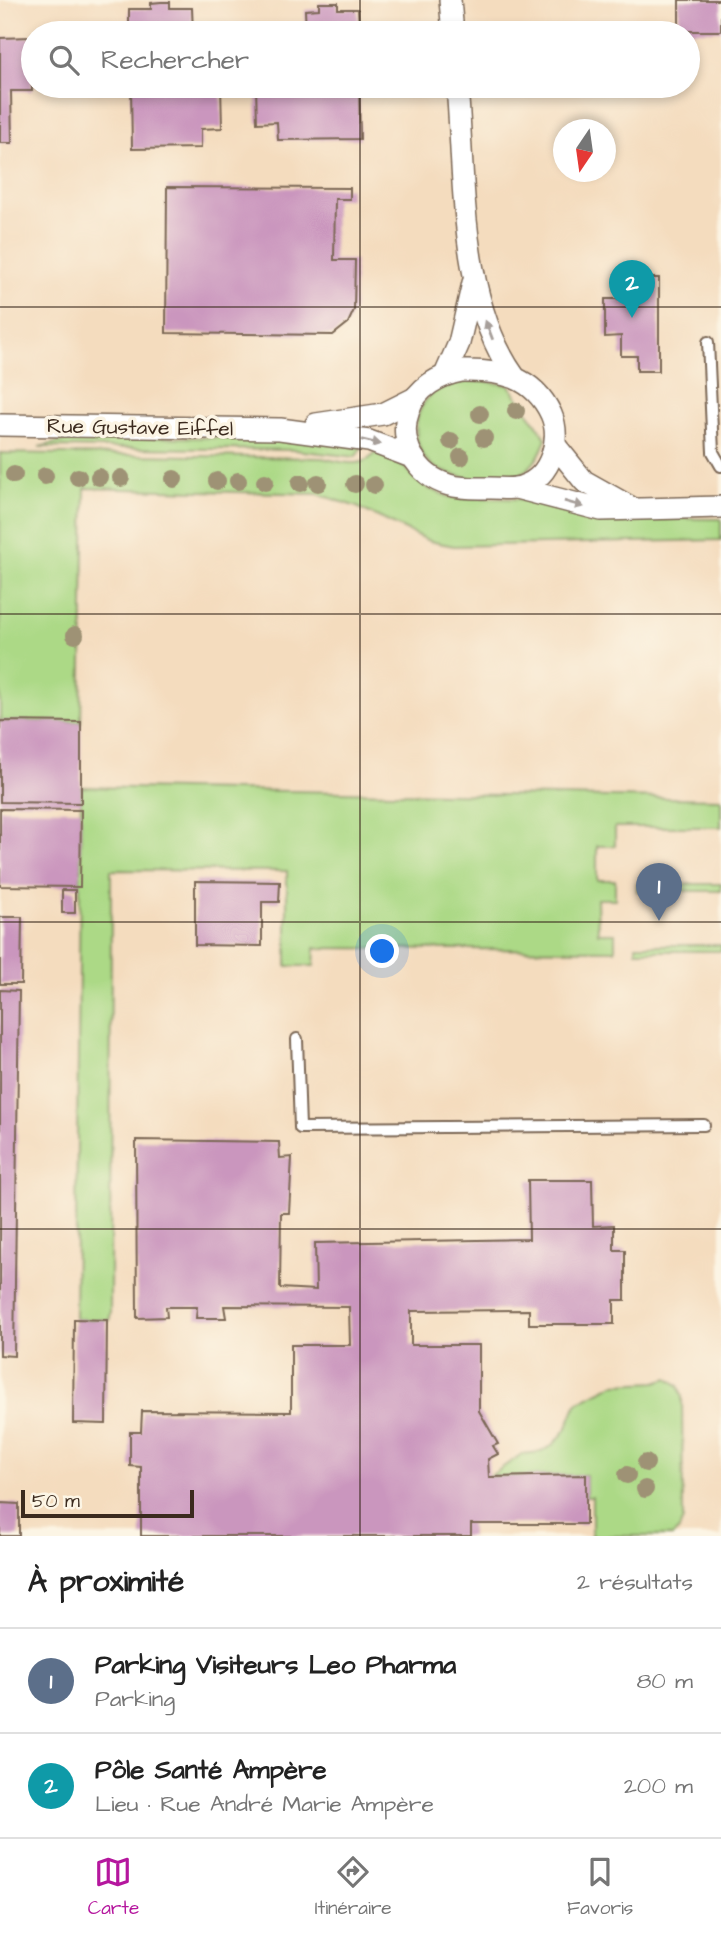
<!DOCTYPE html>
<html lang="fr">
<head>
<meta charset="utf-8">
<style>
  body { margin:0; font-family:"Architects Daughter",sans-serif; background:#f6f6f6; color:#222 }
  .compass { position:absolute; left:553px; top:119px; width:63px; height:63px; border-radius:50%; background:#fff; box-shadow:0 4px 10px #0003; rotate:193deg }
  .scale { position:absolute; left:21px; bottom:18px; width:173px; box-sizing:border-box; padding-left:7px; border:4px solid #3b2a1e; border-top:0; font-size:19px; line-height:24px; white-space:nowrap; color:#3b2a1e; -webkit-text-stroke:5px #fcf5e5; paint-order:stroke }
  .you { position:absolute; left:383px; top:952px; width:24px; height:24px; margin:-18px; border:5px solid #fff; border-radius:50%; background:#1a73e8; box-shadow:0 0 0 10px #1a73e833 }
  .badge { display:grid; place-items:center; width:46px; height:46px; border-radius:50%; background:#b5179e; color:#fff; font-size:23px; font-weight:700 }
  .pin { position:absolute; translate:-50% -58px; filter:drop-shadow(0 2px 4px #0008) }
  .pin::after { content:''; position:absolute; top:37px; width:24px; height:21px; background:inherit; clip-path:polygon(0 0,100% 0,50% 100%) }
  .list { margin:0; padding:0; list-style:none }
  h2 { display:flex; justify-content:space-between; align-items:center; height:91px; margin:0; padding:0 28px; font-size:30px }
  h2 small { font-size:23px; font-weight:400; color:#767676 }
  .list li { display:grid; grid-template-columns:46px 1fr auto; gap:21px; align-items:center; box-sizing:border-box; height:105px; padding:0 28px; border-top:2px solid #e0e0e0 }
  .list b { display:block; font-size:26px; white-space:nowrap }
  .list p { margin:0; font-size:23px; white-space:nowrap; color:#767676 }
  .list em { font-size:23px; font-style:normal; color:#767676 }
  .icon { flex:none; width:38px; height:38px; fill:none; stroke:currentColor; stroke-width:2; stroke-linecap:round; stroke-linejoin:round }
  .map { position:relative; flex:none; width:721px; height:1536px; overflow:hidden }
  .search { position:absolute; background:#fff; box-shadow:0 4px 10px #0003; left:21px; right:21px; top:21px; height:77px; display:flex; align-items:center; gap:18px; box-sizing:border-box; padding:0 24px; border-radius:38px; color:#767676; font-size:26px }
  .sheet { height:301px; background:#fff }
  nav { display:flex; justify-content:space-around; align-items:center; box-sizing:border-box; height:98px; border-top:2px solid #e0e0e0; background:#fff; font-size:19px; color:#767676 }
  nav a { display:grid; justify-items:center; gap:4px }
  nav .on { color:#b5179e }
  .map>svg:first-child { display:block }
</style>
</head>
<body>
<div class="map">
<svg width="721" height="1536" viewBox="0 0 721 1536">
  <rect width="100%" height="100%" fill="#fcf5e5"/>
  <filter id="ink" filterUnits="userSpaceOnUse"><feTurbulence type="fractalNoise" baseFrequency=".0143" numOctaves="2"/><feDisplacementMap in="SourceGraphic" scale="14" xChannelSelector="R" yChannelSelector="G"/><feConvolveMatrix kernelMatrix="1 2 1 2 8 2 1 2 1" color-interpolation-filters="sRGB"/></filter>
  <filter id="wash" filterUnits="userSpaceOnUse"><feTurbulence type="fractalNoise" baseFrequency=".00686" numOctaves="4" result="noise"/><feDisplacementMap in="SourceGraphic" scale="28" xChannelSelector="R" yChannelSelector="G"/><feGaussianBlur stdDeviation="1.57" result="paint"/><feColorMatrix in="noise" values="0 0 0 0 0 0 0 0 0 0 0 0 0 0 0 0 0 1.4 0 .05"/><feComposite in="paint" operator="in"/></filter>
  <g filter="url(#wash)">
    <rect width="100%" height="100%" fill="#f4dcbe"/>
    <!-- green -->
    <g fill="#acd986" stroke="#748252" stroke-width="2">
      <path d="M483,381L509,385L546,438C542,452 535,465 522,473C503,485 445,479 429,463C410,444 412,406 436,391C451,382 466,381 483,381Z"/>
      <path d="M81,437L298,438L362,448L355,457L294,450L39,447Z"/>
      <path d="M377,451L396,460L429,489L450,497L520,499L600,518L721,519V540L454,546L429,541L357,507L318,494L85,488L81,722L0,721V453L321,458C341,461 363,471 377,451Z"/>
      <path d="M81,787L721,799V827H615V846H597V880H615V899H597L598,933H615V950L315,948L314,966H287V871L111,870L110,1320L75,1319Z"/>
      <rect x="637" y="884" width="84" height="7"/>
      <rect x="636" y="945" width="85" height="6"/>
      <path d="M668,1378L678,1385L682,1397L683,1519L679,1530L672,1536H592V1497H586V1475L489,1477L522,1454L541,1452L553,1445L566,1430L577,1403L614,1384L656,1382Z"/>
    </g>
    <g id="blocks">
      <!-- building -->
      <g fill="#ca96be">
        <rect x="679" y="0" width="42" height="31"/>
        <path d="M161,2H170V8H192L193,33H129V9H151V3Z"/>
        <path d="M319,3H338V9H358L359,33H306L305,10L319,9Z"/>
        <path d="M31,37L32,91H11L12,143H0V38Z"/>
        <path d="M131,86H221L222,128L201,129V148L132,149Z"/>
        <path d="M256,86H359L360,139L278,140L277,122L257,123Z"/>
        <path d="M167,187L350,188V199H335L334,260H355L354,310L348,323L333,335L166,333Z"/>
        <path d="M638,278H659V371H637V356H621V336L605,337V299H622V283H638Z"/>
        <path d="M0,721L81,722V803L0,802Z"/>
        <path d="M0,809L81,810L80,887L0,886Z"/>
        <path d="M195,881L280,882L279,902H262V946L195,945Z"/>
        <rect x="62" y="890" width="13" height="23"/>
        <path d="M0,917H22L21,984H0Z"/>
        <path d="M0,990L19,991L14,1356L0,1355Z"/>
        <path d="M136,1140L279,1142L280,1158L292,1157L289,1213H281L280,1288L316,1290L315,1243L529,1239L528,1180H592L593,1226L614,1225V1250H625V1300H614V1324H529V1310L411,1311V1345H479V1411L498,1444L493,1446L498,1454L488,1459L489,1477L586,1475V1524H471V1536H141V1467L130,1466V1432H141L142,1411L291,1412V1345H350L349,1307L224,1306L226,1318H196L197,1307H166L167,1317L137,1318Z"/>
        <path d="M74,1319L107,1320L106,1424L73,1423Z"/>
        <path d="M0,1503L19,1504V1536H0Z"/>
      </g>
    </g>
  </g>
  <g filter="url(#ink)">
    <use href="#blocks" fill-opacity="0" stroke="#7c6856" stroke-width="2"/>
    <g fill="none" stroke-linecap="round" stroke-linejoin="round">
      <defs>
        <g id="lane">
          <path d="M708,342L713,452L721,466"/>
          <path d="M297,1039L300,1128L704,1125"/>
        </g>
        <g id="street">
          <path d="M450,0L453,33"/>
          <path d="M457,86C465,178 459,299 514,376"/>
          <path d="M462,371C501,370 533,376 551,414C562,439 551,477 523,486C514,490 502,488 491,488C477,488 463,489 449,485C417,476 397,442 409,410C417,387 440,375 462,371Z"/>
          <path d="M445,375L459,343L473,283"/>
          <path d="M316,424L383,414L415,398"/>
          <path d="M0,425L280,429L369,441L414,458"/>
          <path d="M555,445L584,481L632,508"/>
          <path d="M516,488L601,510L721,507"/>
        </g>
      </defs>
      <!-- lane casing -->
      <use href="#lane" stroke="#7c6856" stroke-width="14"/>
      <!-- street casing -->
      <use href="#street" stroke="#7c6856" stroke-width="24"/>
      <!-- lane -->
      <use href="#lane" stroke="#fff" stroke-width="10"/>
      <!-- street -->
      <use href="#street" stroke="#fff" stroke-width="21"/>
    </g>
    <!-- trees -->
    <g fill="#9e9274">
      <circle cx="516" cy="411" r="9"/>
      <circle cx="480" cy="414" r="9"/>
      <circle cx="484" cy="438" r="9"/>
      <circle cx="451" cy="441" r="9"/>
      <circle cx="461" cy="457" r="9"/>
      <circle cx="14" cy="475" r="9"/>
      <circle cx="45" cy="476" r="9"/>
      <circle cx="78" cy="477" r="9"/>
      <circle cx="99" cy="477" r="9"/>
      <circle cx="121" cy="478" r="9"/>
      <circle cx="174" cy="479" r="9"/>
      <circle cx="217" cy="481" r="9"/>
      <circle cx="238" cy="481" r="9"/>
      <circle cx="265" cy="482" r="9"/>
      <circle cx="300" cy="483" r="9"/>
      <circle cx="318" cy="483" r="9"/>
      <circle cx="355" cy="484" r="9"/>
      <circle cx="374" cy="485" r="9"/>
      <circle cx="75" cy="635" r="9"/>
      <circle cx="646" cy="1463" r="9"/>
      <circle cx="627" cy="1475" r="9"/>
      <circle cx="645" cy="1489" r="9"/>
    </g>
    <!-- one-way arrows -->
    <defs><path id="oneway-solid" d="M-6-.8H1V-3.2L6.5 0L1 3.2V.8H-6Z" transform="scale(1.75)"/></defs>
    <g fill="#a79f9a">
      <use href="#oneway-solid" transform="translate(489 330) rotate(-111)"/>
      <use href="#oneway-solid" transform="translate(371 442) rotate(13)"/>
      <use href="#oneway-solid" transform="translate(574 504) rotate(16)"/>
    </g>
  </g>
  <!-- grid -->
  <path fill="none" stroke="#3b2a1e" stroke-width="2" stroke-opacity="0.55" d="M360,0V33M360,86V1536M0,307H721M0,614H721M0,922H721M0,1229H721"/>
  <g text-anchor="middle" stroke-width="7" stroke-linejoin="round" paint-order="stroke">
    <!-- street labels -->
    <g font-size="21" fill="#3b2a1e" stroke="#fcf5e5">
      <text transform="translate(140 427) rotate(1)" y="7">Rue Gustave Eiffel</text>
    </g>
  </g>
</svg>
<svg class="compass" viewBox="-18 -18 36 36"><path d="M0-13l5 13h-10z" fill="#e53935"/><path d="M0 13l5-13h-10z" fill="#767676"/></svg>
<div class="scale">50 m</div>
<div class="you"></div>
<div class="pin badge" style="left:659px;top:921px;background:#5c6f8a">1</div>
<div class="pin badge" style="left:632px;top:318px;background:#0f9aa8">2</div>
<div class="search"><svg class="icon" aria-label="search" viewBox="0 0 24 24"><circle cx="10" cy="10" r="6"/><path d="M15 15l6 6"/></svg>Rechercher</div>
</div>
<section class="sheet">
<h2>À proximité<small>2 résultats</small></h2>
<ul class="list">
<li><span class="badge" style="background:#5c6f8a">1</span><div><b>Parking Visiteurs Leo Pharma</b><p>Parking</p></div><em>80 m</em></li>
<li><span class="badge" style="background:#0f9aa8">2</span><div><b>Pôle Santé Ampère</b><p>Lieu · Rue André Marie Ampère</p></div><em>200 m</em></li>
</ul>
</section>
<nav>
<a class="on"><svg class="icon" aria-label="map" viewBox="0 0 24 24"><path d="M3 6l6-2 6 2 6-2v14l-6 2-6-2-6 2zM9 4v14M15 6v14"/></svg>Carte</a>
<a><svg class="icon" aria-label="directions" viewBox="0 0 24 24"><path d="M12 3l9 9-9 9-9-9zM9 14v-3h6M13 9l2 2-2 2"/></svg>Itinéraire</a>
<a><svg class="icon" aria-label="saved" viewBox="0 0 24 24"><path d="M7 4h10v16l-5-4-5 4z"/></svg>Favoris</a>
</nav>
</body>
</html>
